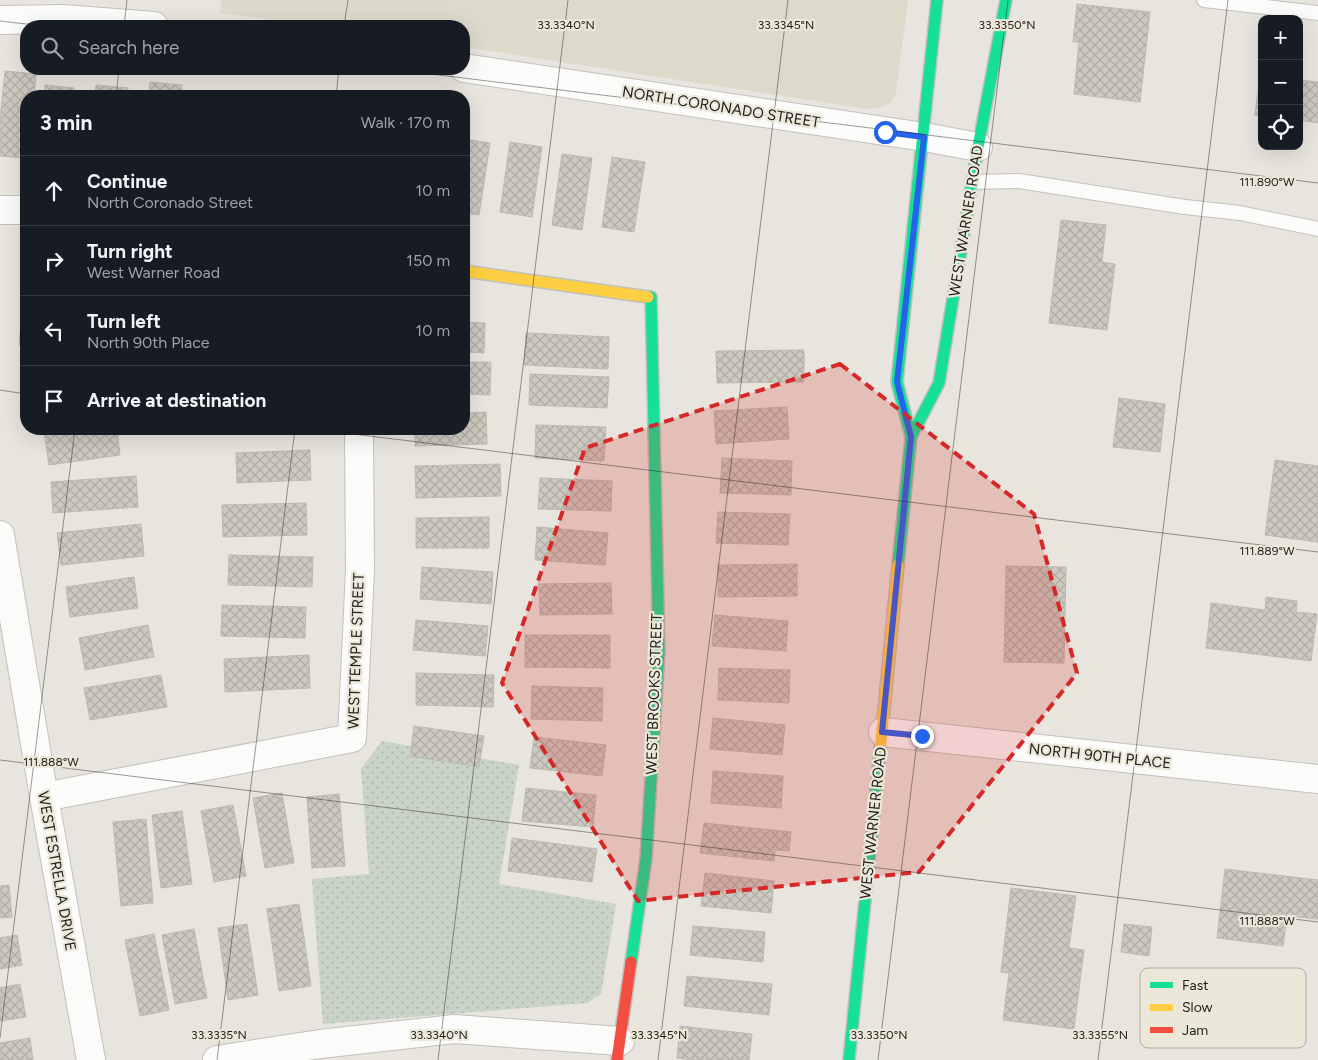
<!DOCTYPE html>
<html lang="en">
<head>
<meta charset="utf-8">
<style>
  body { margin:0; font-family:Figtree,sans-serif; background:#20242c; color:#f1f3f6 }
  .controls { position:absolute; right:15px; top:15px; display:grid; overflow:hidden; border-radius:10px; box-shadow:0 5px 20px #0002 }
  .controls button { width:45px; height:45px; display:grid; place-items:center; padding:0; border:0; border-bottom:1px solid #363941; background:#171b24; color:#f1f3f6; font:25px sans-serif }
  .stop { position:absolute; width:15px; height:15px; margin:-11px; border:4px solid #2563eb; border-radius:50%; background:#fff }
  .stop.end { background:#2563eb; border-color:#fff; box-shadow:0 1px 5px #0008 }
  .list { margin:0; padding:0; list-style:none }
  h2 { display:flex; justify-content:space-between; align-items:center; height:65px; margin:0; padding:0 20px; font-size:21px }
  h2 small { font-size:16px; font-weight:400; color:#9ea1a6 }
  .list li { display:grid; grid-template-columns:32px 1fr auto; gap:15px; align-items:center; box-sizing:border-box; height:70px; padding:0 20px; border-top:1px solid #363941 }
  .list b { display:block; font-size:19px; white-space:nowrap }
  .list p { margin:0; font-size:16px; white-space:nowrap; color:#9ea1a6 }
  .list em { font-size:16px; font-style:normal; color:#9ea1a6 }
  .icon { flex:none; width:28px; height:28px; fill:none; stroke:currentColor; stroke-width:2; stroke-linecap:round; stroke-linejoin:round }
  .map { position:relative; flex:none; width:1318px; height:1060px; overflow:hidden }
  .search { position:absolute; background:#171b24; box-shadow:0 5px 20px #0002; left:20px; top:20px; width:450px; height:55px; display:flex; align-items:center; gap:12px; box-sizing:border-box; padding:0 18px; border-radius:20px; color:#9ea1a6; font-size:19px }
  .panel { position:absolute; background:#171b24; box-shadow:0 5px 20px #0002; left:20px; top:90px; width:450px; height:345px; border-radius:20px }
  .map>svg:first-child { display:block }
</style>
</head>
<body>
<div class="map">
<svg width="1318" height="1060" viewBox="0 0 1318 1060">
  <defs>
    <pattern id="grass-dots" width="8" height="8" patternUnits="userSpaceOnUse" patternTransform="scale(1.25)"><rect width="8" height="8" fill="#c9d3c8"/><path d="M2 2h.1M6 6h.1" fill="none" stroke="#acb5ab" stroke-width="1.8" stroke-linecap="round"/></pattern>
    <pattern id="building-cross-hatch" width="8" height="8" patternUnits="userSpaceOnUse" patternTransform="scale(1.25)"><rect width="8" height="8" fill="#cccac0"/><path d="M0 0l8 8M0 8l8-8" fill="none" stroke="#afada4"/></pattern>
  </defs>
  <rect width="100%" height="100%" fill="#e7e5dd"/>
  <!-- built -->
  <path fill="#ddd9cb" d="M221,0H908L896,93L891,102L881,107L868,109L464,47V26H318L220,13Z"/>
  <!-- grass -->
  <path fill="url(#grass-dots)" d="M382,741L519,765L499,884L616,904L601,994L587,1003L323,1024L312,879L369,874L361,769Z"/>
  <!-- building -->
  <g fill="url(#building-cross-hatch)" stroke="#bbbab3">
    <path d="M1077,4L1150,12L1140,102L1074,94L1079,42H1073Z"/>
    <path d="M5,71L36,74L34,96H26V158L0,156V119Z"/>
    <path d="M1260,75H1262V116L1255,115Z"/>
    <path d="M1299,80L1318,82V123L1299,120Z"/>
    <path d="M150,82L182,85L181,96H149Z"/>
    <path d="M45,85L74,88V96H44Z"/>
    <path d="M96,85L128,88L127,96H95Z"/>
    <path d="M464,139L490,143L479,215L464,213Z"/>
    <path d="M510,142L542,147L532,217L500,212Z"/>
    <path d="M562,154L592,158L582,230L552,225Z"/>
    <path d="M612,157L645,162L634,232L602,227Z"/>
    <path d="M1061,220L1106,225L1102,262L1115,264L1107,330L1049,323Z"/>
    <path d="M26,265V346L19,345Z"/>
    <path d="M464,322L485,323L484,353L464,352Z"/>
    <path d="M526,333L609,337L608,369L524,365Z"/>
    <path d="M804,350V382L717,383L716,351Z"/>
    <path d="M464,362H491L490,395L464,394Z"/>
    <path d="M530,374L609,377L607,408L529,405Z"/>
    <path d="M1119,398L1165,404L1160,452L1113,447Z"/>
    <path d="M787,407L789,439L716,444L714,411Z"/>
    <path d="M486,412L487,444L415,446V429H464V413Z"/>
    <path d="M536,425L606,427L604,461L535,458Z"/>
    <path d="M69,429H117L120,455L49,465L44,432Z"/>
    <path d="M310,450L311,480L237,483L236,453Z"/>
    <path d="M722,458L792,461L791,495L720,493Z"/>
    <path d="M1275,460L1318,466V542L1265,535Z"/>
    <path d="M500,464L501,496L416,498L415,466Z"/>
    <path d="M136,476L138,507L53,513L51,482Z"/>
    <path d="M540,478L612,481L611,511L538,509Z"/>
    <path d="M306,503L307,535L223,537L222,505Z"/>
    <path d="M718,512L790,514L788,545L716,543Z"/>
    <path d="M489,517V548H416V518Z"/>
    <path d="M141,524L144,556L61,565L57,533Z"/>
    <path d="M537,527L608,533L605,565L535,560Z"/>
    <path d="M229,555L313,557L312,587L228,585Z"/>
    <path d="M797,564V596L718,597V565Z"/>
    <path d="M1006,566L1066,567L1064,663L1004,662Z"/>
    <path d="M422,567L493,572L491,604L420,599Z"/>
    <path d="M134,577L138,608L70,617L66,587Z"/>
    <path d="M611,583L612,614L540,615L539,584Z"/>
    <path d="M1266,597L1297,601L1296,612L1317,614L1311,661L1206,648L1211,603L1265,610Z"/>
    <path d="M222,605L306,607L305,638L221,636Z"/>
    <path d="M715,615L788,621L786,651L712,646Z"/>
    <path d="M416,620L488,626L485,656L413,650Z"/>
    <path d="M148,625L154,657L85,670L79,638Z"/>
    <path d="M525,635H610V668L525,667Z"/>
    <path d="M309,655L310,688L225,692L224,659Z"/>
    <path d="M719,668L790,670L789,703L718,700Z"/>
    <path d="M416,673L494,675L493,707L416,705Z"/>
    <path d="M161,675L167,707L90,720L84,688Z"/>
    <path d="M532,686L603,688L602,721L531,719Z"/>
    <path d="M713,718L785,725L782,755L710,749Z"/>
    <path d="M414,726L484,736L479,767L410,756Z"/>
    <path d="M534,737L606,745L602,776L530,768Z"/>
    <path d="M713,771L783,776L781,808L711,803Z"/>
    <path d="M526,788L596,795L593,827L522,821Z"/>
    <path d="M282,793L294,863L265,868L253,798Z"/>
    <path d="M339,794L345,866L312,868L307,797Z"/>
    <path d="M233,805L246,876L214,882L201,811Z"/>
    <path d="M182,811L192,884L161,888L152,815Z"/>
    <path d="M146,819L153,903L121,906L113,822Z"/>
    <path d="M704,823L791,832L789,851L775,850L774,861L700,853Z"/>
    <path d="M512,838L597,849L592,882L508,871Z"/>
    <path d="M1225,869L1318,880V919L1287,916L1283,946L1217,938Z"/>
    <path d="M705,873L774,881L771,913L701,906Z"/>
    <path d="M9,885L12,917L0,918V886Z"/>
    <path d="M1011,888L1076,896L1069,948L1084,950L1074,1029L1003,1020L1009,973L1001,972Z"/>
    <path d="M299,904L311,986L279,991L267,909Z"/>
    <path d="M247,924L258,995L228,1000L218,928Z"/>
    <path d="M1124,924L1152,927L1149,956L1121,952Z"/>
    <path d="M693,926L765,932L763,962L690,955Z"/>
    <path d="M194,929L207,998L175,1004L162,935Z"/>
    <path d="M154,934L169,1010L140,1016L125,940Z"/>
    <path d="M17,935L22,965L0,969V938Z"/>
    <path d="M687,976L772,984L769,1015L684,1006Z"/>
    <path d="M20,984L26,1017L0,1021V988Z"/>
    <path d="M680,1026L752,1034L749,1060H692L677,1058Z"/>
    <path d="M30,1038L33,1060H0V1043Z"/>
  </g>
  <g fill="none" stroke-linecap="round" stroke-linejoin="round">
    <defs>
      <g id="lane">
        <path d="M1204,0L1318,13"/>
        <path d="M972,182L1019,181L1185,207L1240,213L1318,229"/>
      </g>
      <g id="street">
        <path d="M0,20L63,19L154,26"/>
        <path d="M464,68L924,137L978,147"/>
        <path d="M0,210H26"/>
        <path d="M0,535L44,797L91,1060"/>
        <path d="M883,732L1318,779"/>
        <path d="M44,797L352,738L360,570L359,429"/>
        <path d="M217,1060L320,1044L454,1029L620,1041"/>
      </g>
      <g id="fast">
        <path d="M911,437L939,383L978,147L1006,0"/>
        <path d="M898,565L911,437L897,382L937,0"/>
        <path d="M631,962L646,859L659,651L651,297H648"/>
        <path d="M849,1060L880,751"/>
      </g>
      <g id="slow">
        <path d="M464,271L648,297"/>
        <path d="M880,751L898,565"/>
      </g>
      <path id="jam" d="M617,1060L631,962"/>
    </defs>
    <!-- lane casing -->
    <use href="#lane" stroke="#c3c1bb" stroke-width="16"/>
    <!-- street casing -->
    <use href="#street" stroke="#c3c1bb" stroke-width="30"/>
    <!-- fast casing -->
    <use href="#fast" stroke="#c3c1bb" stroke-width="14"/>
    <!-- slow casing -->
    <use href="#slow" stroke="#c3c1bb" stroke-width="14"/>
    <!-- jam casing -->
    <use href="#jam" stroke="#c3c1bb" stroke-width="14"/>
    <!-- lane -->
    <use href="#lane" stroke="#fbfbfa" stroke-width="14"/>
    <!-- street -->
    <use href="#street" stroke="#fbfbfa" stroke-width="28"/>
    <!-- fast -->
    <use href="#fast" stroke="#16e098" stroke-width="11"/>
    <!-- slow -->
    <use href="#slow" stroke="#ffcf43" stroke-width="11"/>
    <!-- jam -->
    <use href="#jam" stroke="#f24e42" stroke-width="11"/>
  </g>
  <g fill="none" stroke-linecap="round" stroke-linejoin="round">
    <!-- route -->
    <path stroke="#2563eb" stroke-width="6" d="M885,132L924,137L897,382L911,437L882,732L922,736"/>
  </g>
  <!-- marked area -->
  <path fill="#d62828" fill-opacity="0.2" stroke="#d62828" stroke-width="4" stroke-dasharray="10 6" stroke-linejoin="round" d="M840,364L1034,514L1077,673L919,872L638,901L502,683L585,448Z"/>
  <!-- ticks -->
  <path fill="none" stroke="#23211c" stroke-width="1" stroke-opacity="0.45" d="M0,21L44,26M124,26L127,0M344,26L348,0M390,69L1318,183M116,96L119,69M336,96L339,69M0,390L26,394M312,429L1318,552M0,760L1318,922M0,1038L75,429M217,1060L295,429M438,1060L568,0M658,1060L788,0M878,1060L1008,0M1098,1060L1228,0"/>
  <g text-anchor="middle" stroke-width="4.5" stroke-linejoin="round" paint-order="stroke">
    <!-- street labels -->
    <g font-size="15" fill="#23211c" stroke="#ebe7d9">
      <text transform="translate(721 107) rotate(9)" y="5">NORTH CORONADO STREET</text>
      <text transform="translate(966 221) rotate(-81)" y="5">WEST WARNER ROAD</text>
      <text transform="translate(356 651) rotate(-88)" y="5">WEST TEMPLE STREET</text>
      <text transform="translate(654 694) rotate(-88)" y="5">WEST BROOKS STREET</text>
      <text transform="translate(1100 756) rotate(6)" y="5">NORTH 90TH PLACE</text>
      <text transform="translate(873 823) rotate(-84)" y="5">WEST WARNER ROAD</text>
      <text transform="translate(57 871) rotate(80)" y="5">WEST ESTRELLA DRIVE</text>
    </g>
  </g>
  <!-- legend -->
  <rect x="1140" y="968" width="166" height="80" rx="8" fill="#ebe7d9" stroke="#afaca0" stroke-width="1"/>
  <rect x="1150" y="982" width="23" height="6" fill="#16e098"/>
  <rect x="1150" y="1004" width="23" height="7" fill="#ffcf43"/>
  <rect x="1150" y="1027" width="23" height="6" fill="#f24e42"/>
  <g font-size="14" fill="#23211c">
    <text x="1182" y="990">Fast</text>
    <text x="1182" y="1012">Slow</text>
    <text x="1182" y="1035">Jam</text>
  </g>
  <g font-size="12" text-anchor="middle" fill="#23211c" stroke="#ebe7d9" stroke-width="4.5" stroke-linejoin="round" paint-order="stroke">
    <text x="566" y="29">33.3340°N</text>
    <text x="786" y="29">33.3345°N</text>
    <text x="1007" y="29">33.3350°N</text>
    <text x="1267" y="186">111.890°W</text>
    <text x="1267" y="555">111.889°W</text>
    <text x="51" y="766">111.888°W</text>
    <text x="1267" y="925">111.888°W</text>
    <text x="219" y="1039">33.3335°N</text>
    <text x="439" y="1039">33.3340°N</text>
    <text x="659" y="1039">33.3345°N</text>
    <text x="879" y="1039">33.3350°N</text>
    <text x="1100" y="1039">33.3355°N</text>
  </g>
</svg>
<div class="controls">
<button>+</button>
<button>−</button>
<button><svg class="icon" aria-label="locate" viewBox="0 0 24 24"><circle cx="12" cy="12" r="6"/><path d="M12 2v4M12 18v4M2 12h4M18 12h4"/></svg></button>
</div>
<div class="stop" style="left:885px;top:132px"></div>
<div class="stop end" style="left:922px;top:736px"></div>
<div class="search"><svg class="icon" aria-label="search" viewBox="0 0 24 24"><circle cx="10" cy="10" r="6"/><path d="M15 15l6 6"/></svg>Search here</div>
<section class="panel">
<h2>3 min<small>Walk · 170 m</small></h2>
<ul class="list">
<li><svg class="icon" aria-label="ahead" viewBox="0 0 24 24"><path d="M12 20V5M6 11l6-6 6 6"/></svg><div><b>Continue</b><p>North Coronado Street</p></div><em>10 m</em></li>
<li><svg class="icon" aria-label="right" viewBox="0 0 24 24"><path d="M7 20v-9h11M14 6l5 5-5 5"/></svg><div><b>Turn right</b><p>West Warner Road</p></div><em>150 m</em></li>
<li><svg class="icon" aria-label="left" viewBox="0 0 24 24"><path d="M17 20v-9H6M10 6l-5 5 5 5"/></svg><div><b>Turn left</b><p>North 90th Place</p></div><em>10 m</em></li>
<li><svg class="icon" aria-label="arrive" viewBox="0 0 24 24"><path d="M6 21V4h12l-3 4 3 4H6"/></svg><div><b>Arrive at destination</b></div></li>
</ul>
</section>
</div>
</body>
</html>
